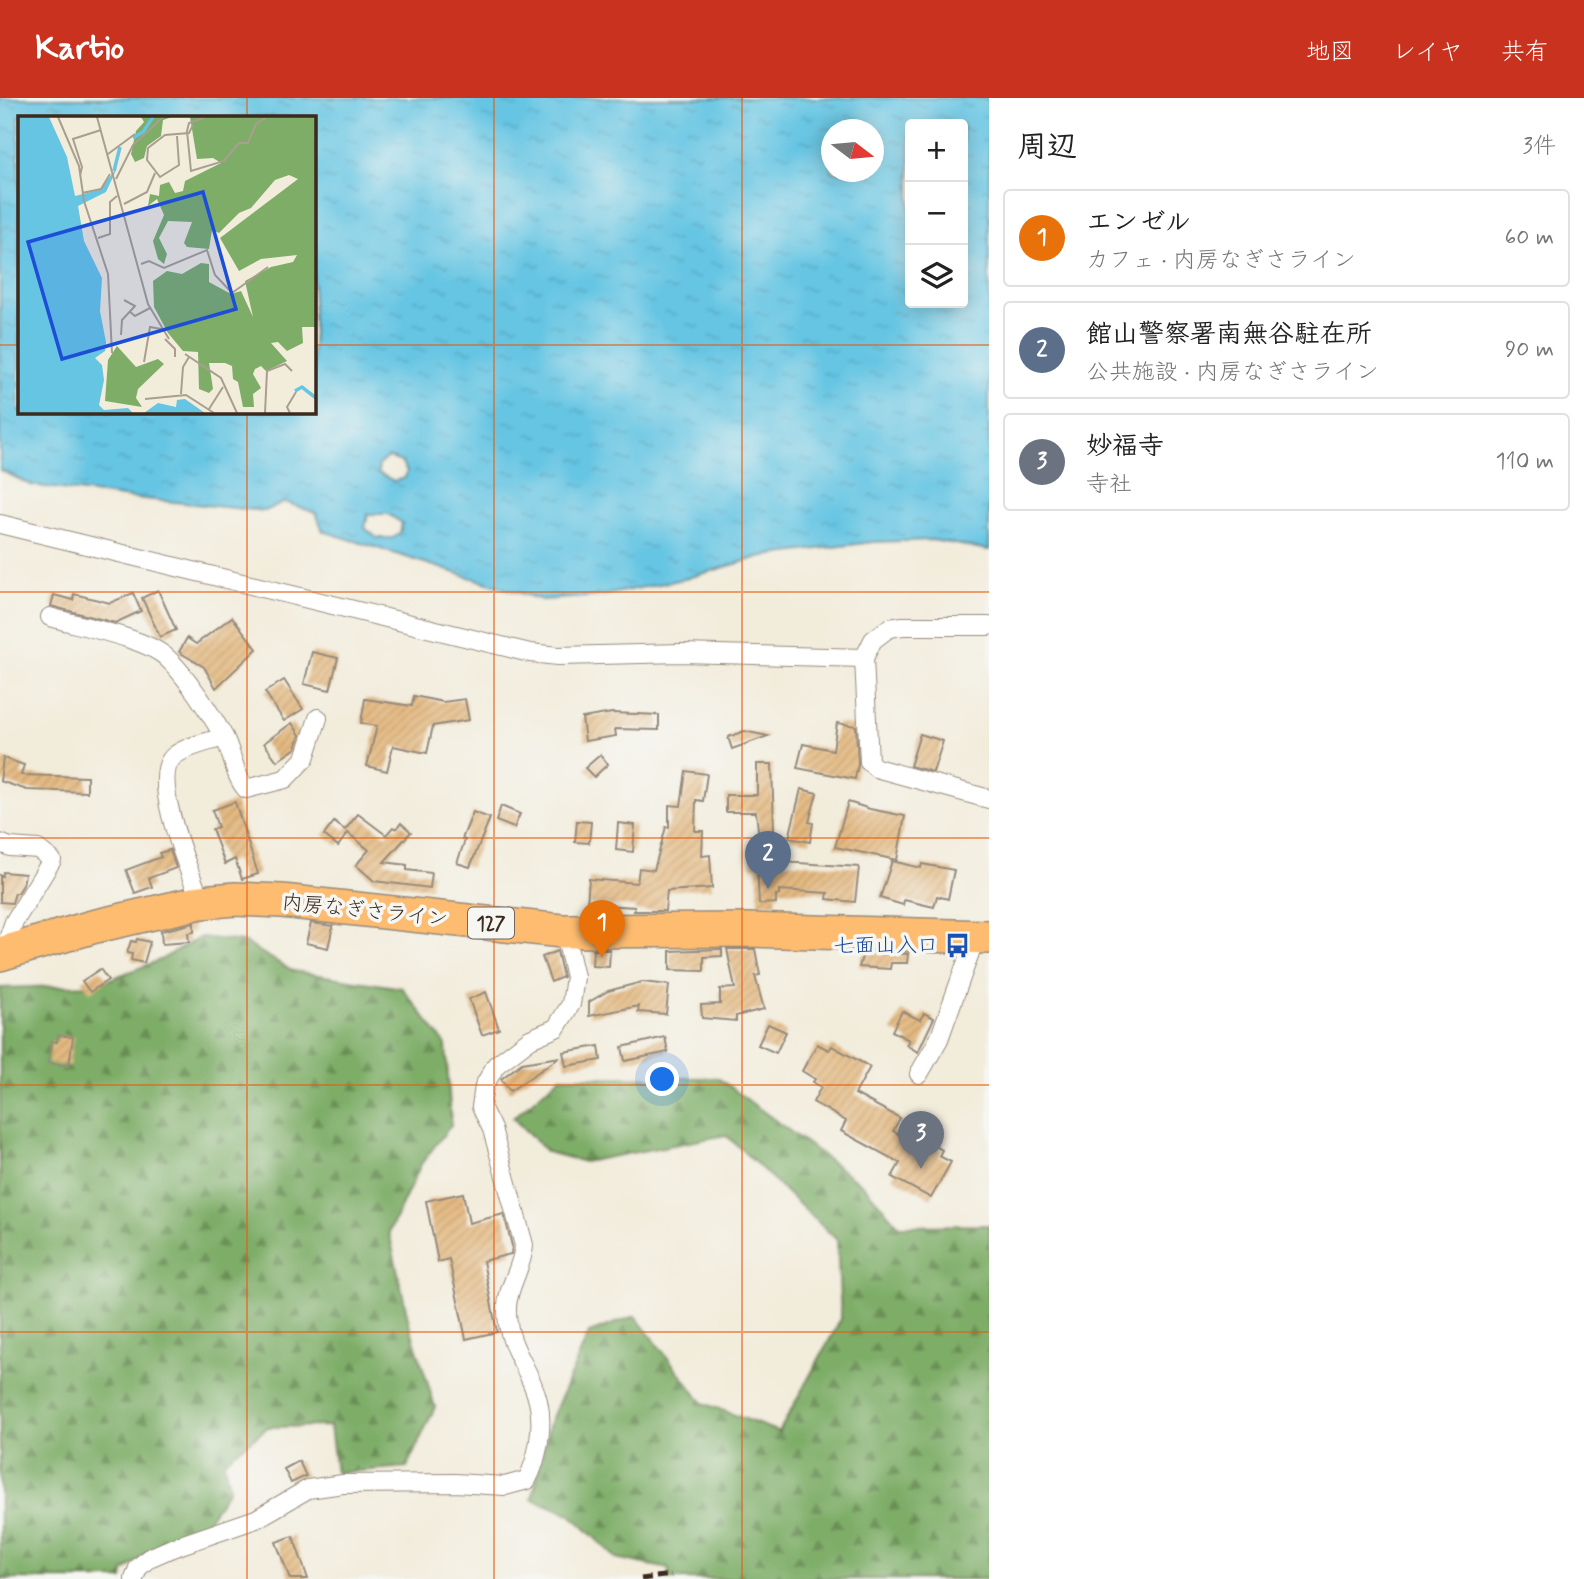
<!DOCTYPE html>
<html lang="ja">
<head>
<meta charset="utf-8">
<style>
  body { margin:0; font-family:Mynerve,"Klee One",sans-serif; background:#f2f2f2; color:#222 }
  .controls { position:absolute; right:21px; top:21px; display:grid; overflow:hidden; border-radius:7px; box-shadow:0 4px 18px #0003 }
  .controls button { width:63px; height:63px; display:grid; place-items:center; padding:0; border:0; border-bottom:2px solid #e0e0e0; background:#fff; color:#222; font:35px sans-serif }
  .compass { position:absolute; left:821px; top:21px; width:63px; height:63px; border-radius:50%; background:#fff; box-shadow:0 4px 18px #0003; rotate:106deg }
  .you { position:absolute; left:663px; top:982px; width:24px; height:24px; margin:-18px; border:5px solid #fff; border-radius:50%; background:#1a73e8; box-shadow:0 0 0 10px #1a73e833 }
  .badge { display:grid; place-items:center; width:46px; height:46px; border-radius:50%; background:#c8321e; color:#fff; font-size:23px; font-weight:700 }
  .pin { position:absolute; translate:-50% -58px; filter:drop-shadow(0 2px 4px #0008) }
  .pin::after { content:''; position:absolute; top:37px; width:24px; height:21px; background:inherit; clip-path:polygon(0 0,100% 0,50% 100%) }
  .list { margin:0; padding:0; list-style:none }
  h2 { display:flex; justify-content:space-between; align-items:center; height:91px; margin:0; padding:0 28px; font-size:30px }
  h2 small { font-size:23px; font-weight:400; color:#767676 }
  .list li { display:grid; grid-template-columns:46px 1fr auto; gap:21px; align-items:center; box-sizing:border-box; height:98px; margin:0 14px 14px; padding:0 14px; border:2px solid #e0e0e0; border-radius:7px }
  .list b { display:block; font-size:26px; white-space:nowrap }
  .list p { margin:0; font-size:23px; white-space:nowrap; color:#767676 }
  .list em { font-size:23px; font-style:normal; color:#767676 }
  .icon { flex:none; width:38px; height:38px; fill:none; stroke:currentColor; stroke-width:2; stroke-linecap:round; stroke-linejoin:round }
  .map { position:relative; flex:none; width:989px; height:1481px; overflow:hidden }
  header { display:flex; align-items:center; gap:42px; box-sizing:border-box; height:98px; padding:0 35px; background:#c8321e; color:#fff }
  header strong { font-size:33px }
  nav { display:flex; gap:38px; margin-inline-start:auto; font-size:24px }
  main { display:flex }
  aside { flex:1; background:#fff }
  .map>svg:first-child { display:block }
</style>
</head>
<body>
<header>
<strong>Kartio</strong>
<nav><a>地図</a><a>レイヤ</a><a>共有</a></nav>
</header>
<main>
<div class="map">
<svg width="989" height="1481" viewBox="0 0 989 1481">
  <defs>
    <pattern id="forest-firs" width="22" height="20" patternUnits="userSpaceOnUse" patternTransform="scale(1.75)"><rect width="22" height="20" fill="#7ead67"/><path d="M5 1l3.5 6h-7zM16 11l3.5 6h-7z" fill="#688d54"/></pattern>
    <pattern id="water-ripples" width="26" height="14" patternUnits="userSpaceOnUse" patternTransform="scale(1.75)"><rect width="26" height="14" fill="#65c5e3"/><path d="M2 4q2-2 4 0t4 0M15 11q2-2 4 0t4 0" fill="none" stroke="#59a9c2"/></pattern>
    <pattern id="building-hatch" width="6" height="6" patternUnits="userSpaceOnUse" patternTransform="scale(1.75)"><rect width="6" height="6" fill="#e4b981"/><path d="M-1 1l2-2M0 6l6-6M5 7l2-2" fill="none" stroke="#c49f6f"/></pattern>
  </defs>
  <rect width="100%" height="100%" fill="#f6f6f2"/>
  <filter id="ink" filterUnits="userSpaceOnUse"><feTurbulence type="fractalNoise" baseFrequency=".0143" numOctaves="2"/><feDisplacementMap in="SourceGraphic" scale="14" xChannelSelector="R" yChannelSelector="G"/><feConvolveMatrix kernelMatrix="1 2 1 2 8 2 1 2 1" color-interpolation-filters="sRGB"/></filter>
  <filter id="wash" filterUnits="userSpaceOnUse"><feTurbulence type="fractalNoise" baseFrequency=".00686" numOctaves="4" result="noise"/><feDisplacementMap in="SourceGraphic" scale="28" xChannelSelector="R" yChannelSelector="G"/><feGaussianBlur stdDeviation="1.57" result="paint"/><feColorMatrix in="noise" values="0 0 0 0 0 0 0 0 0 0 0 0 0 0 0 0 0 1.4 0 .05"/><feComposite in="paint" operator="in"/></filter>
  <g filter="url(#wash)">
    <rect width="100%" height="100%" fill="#f2ecdb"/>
    <!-- forest -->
    <g fill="url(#forest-firs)" stroke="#5c6c42" stroke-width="2">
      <path d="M201,839L243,844L293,873L402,890L446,947L451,1027L421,1066L389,1134L409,1225L435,1309L407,1369L336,1375L330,1328L268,1329L224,1363L229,1391L198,1436L149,1453L124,1474L123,1481H0V890L95,887L160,862Z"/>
      <path d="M560,979L718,980L865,1089L899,1128L989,1127V1481H668L669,1471L616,1460L570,1416L532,1401L550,1324L589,1235L635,1218L703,1305L779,1334L841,1221L837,1142L726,1037L584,1064L547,1054L513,1020Z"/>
    </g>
    <!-- water -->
    <path fill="url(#water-ripples)" stroke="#507880" stroke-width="2" fill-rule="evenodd" d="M0,0H989V452L932,442L873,444L763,458L684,481L600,498L542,502L323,433L316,415L285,404L265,413L123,399L31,387L0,372ZM19,19H313V313H19ZM910,26H963V205H910ZM832,32H874V74H832ZM388,359L401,364L407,373L405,380L394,383L378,375L379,366ZM368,416H388L402,425L400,435L393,440H377L365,430Z"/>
    <g id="blocks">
      <!-- building -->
      <g fill="url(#building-hatch)">
        <path d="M158,492L176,532L160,539L142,500Z"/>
        <path d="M133,495L141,513L115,525L51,508L54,497L73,502L74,496L110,505Z"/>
        <path d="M232,519L257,551L216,590L204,569L179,554L187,540L196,546Z"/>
        <path d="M312,554L338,560L330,592L304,586Z"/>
        <path d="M284,582L303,611L284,623L265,594Z"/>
        <path d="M414,598L443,604L465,601L469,622L433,628L427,655L393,648L387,673L367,668L377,628L361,625L365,601L412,608Z"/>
        <path d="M612,615L659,617V632L615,631L616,638L585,643L582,620Z"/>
        <path d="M292,625L300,637L296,650L277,663L264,645Z"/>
        <path d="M837,625L856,628L858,666L855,681L797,670L803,646L833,652Z"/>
        <path d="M744,633L768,638L732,651L728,639Z"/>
        <path d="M920,636L943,643L933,674L910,668Z"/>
        <path d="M600,657L608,666L594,679L585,670Z"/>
        <path d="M3,660L24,667L21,677L87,679V694L27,692L0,683Z"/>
        <path d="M757,666H772L775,764H781V769L783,764L859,769L855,804L827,801L828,795L779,792V797H776V805L759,806L757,768H751V749H760L756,714H726V697H757Z"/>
        <path d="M686,673L707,676L703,703L696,702L695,733H703L702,758L710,757L712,790L667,793L665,813H634L635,809L587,806L589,781L637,785L639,770L654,772L666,729H669V707L681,708Z"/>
        <path d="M801,691L817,695L809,724L813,725L810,744L789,740Z"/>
        <path d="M235,704L258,776L242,781L235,761L225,766L212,731L218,729L212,712Z"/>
        <path d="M848,704L870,711L905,718L897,762L835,749Z"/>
        <path d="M501,708L520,716L514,730L496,723Z"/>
        <path d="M473,714L490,720L470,769L457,765L465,742L462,741Z"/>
        <path d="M358,716L386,737L393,729L396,731L401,725L411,734L384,764L407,767V772L432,775L430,790L374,783L356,767L369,752L348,735L338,748L324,737L334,724L345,732Z"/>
        <path d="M577,723L591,724L589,745L575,744Z"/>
        <path d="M618,725L635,727L633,754L616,752Z"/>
        <path d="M170,752L176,770L149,780L152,789L135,795L126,772L161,759L159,755Z"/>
        <path d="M892,763L921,770L922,766L954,772L948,801L937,798L934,809L904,802L903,807L880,800Z"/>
        <path d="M3,774L25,776L23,787L18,795H15L12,805L0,804V777L2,778Z"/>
        <path d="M194,825V834L188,835L189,844L162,846L161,833Z"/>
        <path d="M311,825L333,828L328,850L306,845Z"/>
        <path d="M137,841L150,844L144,865L131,862L132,856L127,855L131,843L136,844Z"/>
        <path d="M722,851V858L704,859V873L670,872V853Z"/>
        <path d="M727,851H755L760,877L755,878L764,911L736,918V923L702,920L701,907L720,906V891L735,890Z"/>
        <path d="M593,852H610L609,869L592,868Z"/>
        <path d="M557,853L563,879L551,884L542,859Z"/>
        <path d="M863,855L908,856L907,865H891L890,871L859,869Z"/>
        <path d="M100,871L108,882L90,894L82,883Z"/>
        <path d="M642,884L669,887L666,916L638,914L639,908L589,918V904L608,893Z"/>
        <path d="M486,894L499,931L482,937L469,901Z"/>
        <path d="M902,913L920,922L924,915L934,920L918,954L906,947L909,942L892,933Z"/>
        <path d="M768,926L786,934L776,955L758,947Z"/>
        <path d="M58,937L73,939L69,968L48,965L51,943L57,944Z"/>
        <path d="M665,939L668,954L625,963L622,949Z"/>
        <path d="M817,946L829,952L832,948L870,969L855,996L900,1020L893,1033L925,1050L928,1044L942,1052L939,1058L951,1064L931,1100L892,1079L900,1065L841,1033L846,1023L813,1004L821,989L813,984L815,981L802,973Z"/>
        <path d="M599,948L601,962L566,968L563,954Z"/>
        <path d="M560,959L510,993L501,981L522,965Z"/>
        <path d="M463,1095L469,1125L504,1116L512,1148L511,1156L483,1163L497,1234L466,1241L449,1161L438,1164L426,1103Z"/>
        <path d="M299,1363L306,1378L291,1385L284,1371Z"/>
        <path d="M293,1438L308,1481H290L276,1444Z"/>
      </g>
    </g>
  </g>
  <g filter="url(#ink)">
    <use href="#blocks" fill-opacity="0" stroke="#968b7c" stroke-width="2"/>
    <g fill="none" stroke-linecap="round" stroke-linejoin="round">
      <defs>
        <g id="street">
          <path d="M0,426L530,555L558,558L682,555L864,560"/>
          <path d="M50,519C80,528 145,540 166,559C185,576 210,615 223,637C233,654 233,676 246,691L285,681L305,660L318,620"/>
          <path d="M989,528H903L889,530L873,542L864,560L869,664L876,670L989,701"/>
          <path d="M0,745L10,749L38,751L52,762L14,824L3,855"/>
          <path d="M201,804C191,776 149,681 173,659C185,648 209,644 224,639"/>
          <path d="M919,976L939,941L976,838"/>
          <path d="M134,1481L138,1470L149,1460L172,1450L256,1421L308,1391L343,1386L455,1385L505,1388L527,1382C538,1361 544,1327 538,1303C530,1268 506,1250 507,1210C507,1189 523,1169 524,1147L492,1031L481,1009L484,988L496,967L530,941L556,930L571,906L575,879L568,849L562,833"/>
        </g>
        <path id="highway" d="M0,856L92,829L201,804L235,801L282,803L562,833L749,832L989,839"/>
      </defs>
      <!-- street casing -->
      <use href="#street" stroke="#968b7c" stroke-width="20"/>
      <!-- highway casing -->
      <use href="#highway" stroke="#968b7c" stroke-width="36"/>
      <!-- street -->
      <use href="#street" stroke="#fff" stroke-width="18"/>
      <!-- highway -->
      <use href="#highway" stroke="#febc70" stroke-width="33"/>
      <!-- rail -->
      <path stroke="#3b2a1e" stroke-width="5" stroke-dasharray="10 5" stroke-linecap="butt" d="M641,1481L671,1477"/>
    </g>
  </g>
  <!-- grid -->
  <path fill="none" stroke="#e8590c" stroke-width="2" stroke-opacity="0.55" d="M247,0V19M494,0V1481M742,0V1481M0,247H19M313,247H989M247,313V1481M0,494H989M0,740H989M0,987H989M0,1234H989"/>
  <!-- icons -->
  <defs>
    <symbol id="bus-bare" viewBox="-9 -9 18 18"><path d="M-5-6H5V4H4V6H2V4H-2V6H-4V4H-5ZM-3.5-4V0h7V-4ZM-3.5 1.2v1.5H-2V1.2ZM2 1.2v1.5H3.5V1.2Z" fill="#1a4fb4" stroke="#f6f6f2" stroke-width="2.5" paint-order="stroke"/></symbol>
  </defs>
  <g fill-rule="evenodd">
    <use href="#bus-bare" x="940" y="830" width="35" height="35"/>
  </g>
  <g text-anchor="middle" stroke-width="7" stroke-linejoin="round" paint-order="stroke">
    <!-- shield labels -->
    <rect fill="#f6f6f2" stroke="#73675e" stroke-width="2" x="468" y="809.5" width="46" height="31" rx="5"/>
    <g font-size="19" font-weight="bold" fill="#3b2a1e">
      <text x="491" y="832">127</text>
    </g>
    <!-- street labels -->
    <g font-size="21" fill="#3b2a1e" stroke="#f6f6f2">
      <text transform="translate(365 812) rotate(6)" y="7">内房なぎさライン</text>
    </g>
    <!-- transit labels -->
    <g font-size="21" fill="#164399" stroke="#f6f6f2" text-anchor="end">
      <text x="938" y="854">七面山入口</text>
    </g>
  </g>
  <!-- overview -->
  <g transform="translate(18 18)">
    <rect width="298" height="298" fill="#f2ecdb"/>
    <path d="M123,1H154L145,4L143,20L129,30L126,42L117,46L113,38L118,15L126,6ZM172,1H297V211H284L285,227L269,235L260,226L253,227L269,245L248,255L243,250L237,253L235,258L243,272L235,278L236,291H225L220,266L215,263L214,250L207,247H191L195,273L191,277L181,273L180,236L165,235L150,217L136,191L135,165L149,155L164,158L183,147L191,148V166L213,178L223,175L235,201L227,165L253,151L275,146L279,139L243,143L221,155L202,122L280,63L271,59L257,64L233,92L221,97L201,117L194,114L191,133L169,131L166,127L174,106L150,105L141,122L149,138L146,148L140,143L135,125L146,99L139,83L130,90L132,78L141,80L142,69L151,66L157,77L165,75L167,65L203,47L195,42L179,43ZM99,230L118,251L140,243L146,248L120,273L118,282L124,291L87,285L90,244Z" fill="#7ead67"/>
    <path d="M0,1H31L49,41L57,80L81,74L99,52L88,76L60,90L66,125L84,162L82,195L88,226L87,235L77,242L84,249L86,264L81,289L86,294L110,292L115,297H0ZM167,283L187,297H126L140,287L158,291L159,284Z" fill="#65c5e3"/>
    <path fill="none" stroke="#65c5e3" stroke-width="3.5" d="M115,22L125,16L135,1M96,55L102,31M277,275L284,271L298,282"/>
    <path fill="none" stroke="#a99e8f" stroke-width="2" d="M40,1L61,50L66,85L90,158L94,237M79,1L130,188L151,223M188,1L171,7L169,15L173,55L206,45L221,27H230L238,8L249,1M159,20L161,49L142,61L129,44L130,32L147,19L171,17L175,9M90,38L117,18M62,60L64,51L55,23L83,14M98,63L115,29L145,1M64,77L83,73L92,58M106,88L129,76L137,57M80,122L92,118V86L99,80M123,148L131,145L146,152L189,134L197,159L214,177L250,151M111,195L117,200L132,192M103,219L104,204L117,190L106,184M147,223L157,233V241M167,238L203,262L219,297M126,246L132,211L143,213M163,278L165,251L171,241M127,283L168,279L196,297M191,293L205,271M247,297L249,255L267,248L274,255M272,297L269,291L278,276"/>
    <path fill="#1d4ed8" fill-opacity="0.15" stroke="#1d4ed8" stroke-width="3.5" d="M185,76L218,193L44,243L10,126Z"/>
    <rect width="298" height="298" fill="none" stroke="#3b2a1e" stroke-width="3.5"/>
  </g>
</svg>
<div class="controls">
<button>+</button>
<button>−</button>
<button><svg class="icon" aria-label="layers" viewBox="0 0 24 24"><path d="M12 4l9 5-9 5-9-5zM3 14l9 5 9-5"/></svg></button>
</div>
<svg class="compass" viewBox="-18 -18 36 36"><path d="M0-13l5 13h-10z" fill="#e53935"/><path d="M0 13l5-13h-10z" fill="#767676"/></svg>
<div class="you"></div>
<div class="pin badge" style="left:602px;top:860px;background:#e8710a">1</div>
<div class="pin badge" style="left:768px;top:791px;background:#5c6f8a">2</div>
<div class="pin badge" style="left:921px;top:1071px;background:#6b7280">3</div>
</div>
<aside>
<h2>周辺<small>3件</small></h2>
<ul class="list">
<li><span class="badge" style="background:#e8710a">1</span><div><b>エンゼル</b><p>カフェ · 内房なぎさライン</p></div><em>60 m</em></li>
<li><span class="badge" style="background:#5c6f8a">2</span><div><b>館山警察署南無谷駐在所</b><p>公共施設 · 内房なぎさライン</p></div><em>90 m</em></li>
<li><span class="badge" style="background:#6b7280">3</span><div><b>妙福寺</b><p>寺社</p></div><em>110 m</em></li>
</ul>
</aside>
</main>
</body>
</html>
